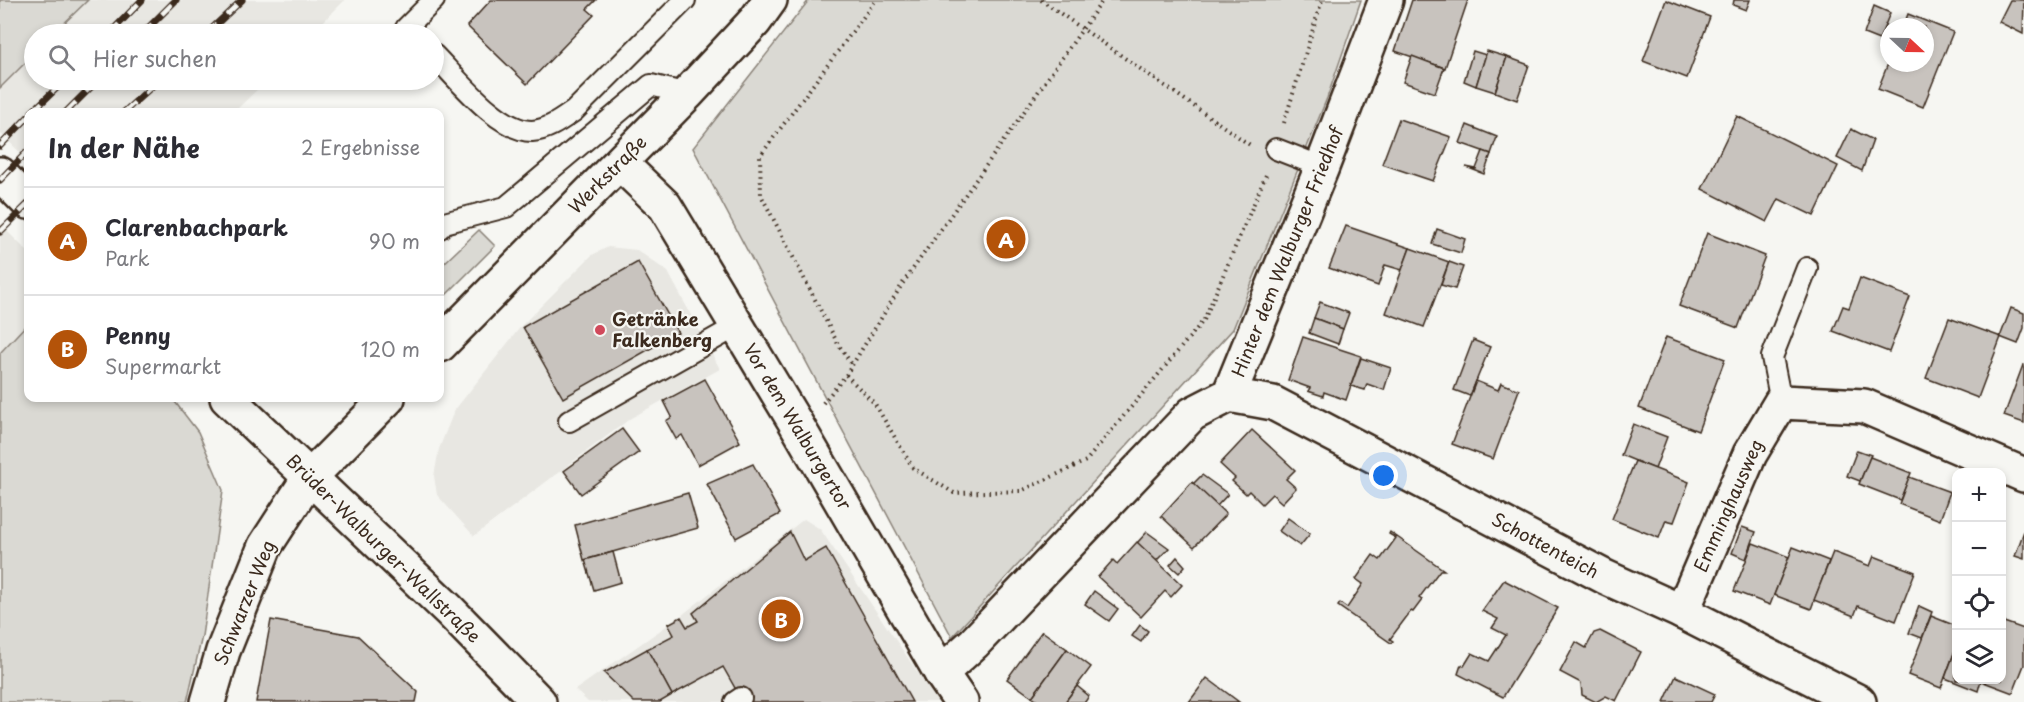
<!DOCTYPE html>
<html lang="de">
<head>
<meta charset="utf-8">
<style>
  body { margin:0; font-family:"Playpen Sans",sans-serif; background:#f7f7f7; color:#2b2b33 }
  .controls { position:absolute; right:18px; bottom:18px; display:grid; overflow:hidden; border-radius:12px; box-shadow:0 3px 9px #0003 }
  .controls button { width:54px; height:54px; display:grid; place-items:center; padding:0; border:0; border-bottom:2px solid #e1e1e2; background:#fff; color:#2b2b33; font:30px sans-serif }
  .compass { position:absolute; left:1880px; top:18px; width:54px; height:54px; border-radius:50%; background:#fff; box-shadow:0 3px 9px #0003; rotate:112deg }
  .you { position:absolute; left:1384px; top:476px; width:21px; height:21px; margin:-15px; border:4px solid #fff; border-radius:50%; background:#1a73e8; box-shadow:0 0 0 9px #1a73e833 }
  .badge { display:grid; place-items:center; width:39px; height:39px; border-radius:50%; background:#b45309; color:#fff; font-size:20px; font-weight:700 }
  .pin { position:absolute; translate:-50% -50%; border:3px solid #fff; box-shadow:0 2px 6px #0006 }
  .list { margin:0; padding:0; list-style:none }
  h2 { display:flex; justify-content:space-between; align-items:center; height:78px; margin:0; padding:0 24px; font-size:26px }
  h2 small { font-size:20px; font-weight:400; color:#7c7c81 }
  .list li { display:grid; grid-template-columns:39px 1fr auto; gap:18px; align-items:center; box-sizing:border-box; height:108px; padding:0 24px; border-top:2px solid #e1e1e2 }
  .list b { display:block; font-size:22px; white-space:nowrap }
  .list p { margin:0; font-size:20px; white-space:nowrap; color:#7c7c81 }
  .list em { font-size:20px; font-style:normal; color:#7c7c81 }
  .icon { flex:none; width:33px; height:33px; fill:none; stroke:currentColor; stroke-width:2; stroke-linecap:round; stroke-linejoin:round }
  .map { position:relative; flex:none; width:2024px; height:702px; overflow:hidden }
  .search { position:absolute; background:#fff; box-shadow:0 3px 9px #0003; left:24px; top:24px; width:420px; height:66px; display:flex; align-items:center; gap:15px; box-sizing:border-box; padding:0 21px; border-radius:33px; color:#7c7c81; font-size:22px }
  .panel { position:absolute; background:#fff; box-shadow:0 3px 9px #0003; left:24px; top:108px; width:420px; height:294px; border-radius:12px }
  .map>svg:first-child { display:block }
</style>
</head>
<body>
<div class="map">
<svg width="2024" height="702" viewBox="0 0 2024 702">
  <rect width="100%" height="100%" fill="#f6f6f2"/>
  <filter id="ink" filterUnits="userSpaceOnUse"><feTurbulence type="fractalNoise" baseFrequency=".0167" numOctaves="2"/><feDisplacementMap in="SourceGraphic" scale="12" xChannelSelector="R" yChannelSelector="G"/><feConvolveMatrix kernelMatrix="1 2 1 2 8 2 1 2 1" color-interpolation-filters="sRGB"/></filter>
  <g filter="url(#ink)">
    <!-- built -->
    <g fill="#e8e7e2">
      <path d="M88,0H345L311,34H53Z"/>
      <path d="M34,54V80H267L234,112H28V160L0,133V88Z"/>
      <path d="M0,224L28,252V323L0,353Z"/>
      <path d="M608,247L637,250L668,272L720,369L631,418L474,536L437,495L434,476L439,449L454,411L522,325L592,255Z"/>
      <path d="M804,519L820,529L938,702H588L575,690L682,615Z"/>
    </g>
    <!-- green -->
    <g fill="#dad9d3" stroke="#8a8278" stroke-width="1.5">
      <path d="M0,0H88L53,34H34V54L0,88Z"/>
      <path d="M809,0H1361L1327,98L1233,329L952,637L693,148Z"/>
      <path d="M479,230L495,246L440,301V267Z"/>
      <path d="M28,323V398H172L198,432L223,490L202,636L187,702H0V353Z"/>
    </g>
    <!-- building -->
    <g fill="#c8c3be" stroke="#3b2a1e" stroke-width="1.5">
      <path d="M491,0H596L587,9L594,15L527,84L467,26Z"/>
      <path d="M1412,0H1468L1445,68L1395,51Z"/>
      <path d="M1666,0L1710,17L1687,78L1643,61Z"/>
      <path d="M1734,0H1750L1746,10L1733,5Z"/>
      <path d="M2010,0H2024L2023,34L1999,22Z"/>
      <path d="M1874,6L1890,13L1879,40L1864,34Z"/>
      <path d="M1908,14L1953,32L1923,107L1878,89L1889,61L1925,63V27H1903Z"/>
      <path d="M1473,51L1486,55L1476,86L1464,81Z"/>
      <path d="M1487,51L1507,57L1495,92L1476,86Z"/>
      <path d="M1412,56L1444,68L1435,93L1403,82Z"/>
      <path d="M1507,57L1529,65L1517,100L1495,92Z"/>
      <path d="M1737,116L1838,166L1814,216L1779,199L1767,222L1702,189Z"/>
      <path d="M1399,119L1451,137L1433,181L1382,164Z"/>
      <path d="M1467,125L1497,137L1491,154L1460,143Z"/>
      <path d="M1851,129L1873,140L1862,171L1837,158Z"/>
      <path d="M1483,151L1491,154L1484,174L1466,167L1476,169Z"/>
      <path d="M1346,226L1410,248L1402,270L1385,265L1378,286L1329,268Z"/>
      <path d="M1437,229L1465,239L1461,253L1432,244Z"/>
      <path d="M1707,233L1765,256L1738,328L1679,306Z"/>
      <path d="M1410,248L1449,262L1424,327L1386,313Z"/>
      <path d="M638,262L678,333L563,398L523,327Z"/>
      <path d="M1449,262L1463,267L1455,289L1441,285Z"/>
      <path d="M1860,278L1910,297L1889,352L1833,331L1843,306L1849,308Z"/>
      <path d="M1320,302L1349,313L1343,329L1314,318Z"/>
      <path d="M2011,308L2024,313V328L2018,344L2000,337Z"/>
      <path d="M1314,318L1343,329L1338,344L1309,333Z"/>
      <path d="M1949,318L2001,337L1978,398L1926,378Z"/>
      <path d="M1303,337L1361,356L1346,400L1324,392L1323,396L1308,391L1310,388L1288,380Z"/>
      <path d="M1666,337L1725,359L1698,431L1639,408Z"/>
      <path d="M1473,340L1490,347L1470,396L1454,390Z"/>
      <path d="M1361,358L1391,368L1384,390L1367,384L1365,390L1351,386Z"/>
      <path d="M2023,365H2024V423L2004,416Z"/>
      <path d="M705,379L740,442L698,465L682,435L676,439L666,421L672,417L664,401Z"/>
      <path d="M1476,381L1498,390L1501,383L1519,390L1493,459L1452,444Z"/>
      <path d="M1633,424L1667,437L1655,469L1621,455Z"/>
      <path d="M622,429L639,452L581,494L564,471Z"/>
      <path d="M1252,430L1295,470L1286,479L1296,488L1282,503L1272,494L1262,504L1249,491L1246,494L1232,481L1235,478L1220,464Z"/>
      <path d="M1857,450L1871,455L1860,481L1847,476Z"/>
      <path d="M1870,457L1911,473L1900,500L1859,484Z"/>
      <path d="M1635,461L1689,482L1674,522L1666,520L1659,538L1612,519Z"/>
      <path d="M753,464L780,514L736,538L707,484Z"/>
      <path d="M1202,475L1228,494L1217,506L1193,484Z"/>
      <path d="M1909,477L1950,492L1940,520L1899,504Z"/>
      <path d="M1192,482L1226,514L1194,547L1161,516Z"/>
      <path d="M688,493L698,528L584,560L575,525Z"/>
      <path d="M1288,518L1310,534L1300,546L1279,531Z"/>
      <path d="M1742,527L1756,532L1746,559L1732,553Z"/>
      <path d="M2024,531V559L2015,556Z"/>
      <path d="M790,532L804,561L826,548L912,702H743L723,667L672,695L647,649L674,635L668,624L681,617L687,627L698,621L693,613Z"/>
      <path d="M1147,532L1169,548L1156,561L1137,543Z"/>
      <path d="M1390,532L1444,570H1440L1419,598L1422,600L1413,612L1411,611L1390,639L1393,641L1391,643L1338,606L1340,603L1347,608L1363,584L1356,579L1373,555L1380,560L1396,538L1389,534Z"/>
      <path d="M1137,542L1182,585L1171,597L1165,591L1141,617L1098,577L1113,560L1117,564Z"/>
      <path d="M1753,543L1789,557L1770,605L1734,591Z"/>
      <path d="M1793,547L1829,561L1811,609L1774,595Z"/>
      <path d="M613,552L621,582L594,590L585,560Z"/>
      <path d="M1833,552L1870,566L1874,556L1915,572L1896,621L1858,606L1854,616L1814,600Z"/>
      <path d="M1177,557L1185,566L1179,573L1170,565Z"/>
      <path d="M1504,580L1558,608L1503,697L1458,674L1461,665L1464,666L1472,653L1489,661L1506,635L1492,628L1498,619L1482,611Z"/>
      <path d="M1094,591L1118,609L1109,621L1085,604Z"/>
      <path d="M1919,606L1932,612L1922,638L1909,633Z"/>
      <path d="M1931,616L1956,626V648L1941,688L1908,675Z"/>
      <path d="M271,620L358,636L418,692L416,702H256Z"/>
      <path d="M2004,622L2024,629V665L2013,693L1981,681L2002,680V628Z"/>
      <path d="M1140,625L1148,631L1141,642L1132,636Z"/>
      <path d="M1042,631L1067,649L1032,697L1007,679Z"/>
      <path d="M1600,631L1641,652L1616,701L1606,696L1596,702L1582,695L1581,683L1560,672L1576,642L1586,648L1594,633Z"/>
      <path d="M1956,648V680H1981L1978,691L1945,678Z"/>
      <path d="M647,649L672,695L660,702H634L604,673Z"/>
      <path d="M1067,649L1091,667L1065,702H1039L1032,697Z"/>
      <path d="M1676,676L1715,694L1711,702H1664Z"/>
      <path d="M1207,678L1239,702H1189Z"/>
      <path d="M1077,686L1089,696L1085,702H1065Z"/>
    </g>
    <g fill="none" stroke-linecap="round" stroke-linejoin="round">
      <defs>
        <g id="lane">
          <path d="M413,34L406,28L434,0"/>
          <path d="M434,55C457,78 498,131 532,131C548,130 561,120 574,111L685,0"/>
          <path d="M1276,149L1322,167"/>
          <path d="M440,228L444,223L506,207L651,85L687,94"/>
          <path d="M1781,402L1772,357L1807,268"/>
          <path d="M569,421L737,326"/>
          <path d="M735,702L741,698"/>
        </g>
        <g id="street">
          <path d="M620,163L665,206L795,422L941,673L961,702"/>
          <path d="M440,345L687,94L755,21L770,0"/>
          <path d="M1229,395L1273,403L1605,577L1682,612L1859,702"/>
          <path d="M309,478L388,398"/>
          <path d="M1682,612L1750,454L1781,402L1864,406L2024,475"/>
          <path d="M941,673L974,643L1192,414L1229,395L1322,167L1386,0"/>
        </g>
        <g id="secondary">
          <path d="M0,174L28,202"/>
          <path d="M227,398L449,610L539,702"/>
          <path d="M208,702L223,651L265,546L309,478"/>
        </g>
      </defs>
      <!-- lane casing -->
      <use href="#lane" stroke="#3b2a1e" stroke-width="24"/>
      <!-- street casing -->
      <use href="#street" stroke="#3b2a1e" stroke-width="38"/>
      <!-- secondary casing -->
      <use href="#secondary" stroke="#3b2a1e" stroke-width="38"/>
      <!-- path -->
      <g stroke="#3b2a1e" stroke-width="4" stroke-dasharray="1.5 4.5" stroke-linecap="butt">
        <path d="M1041,0L1250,145"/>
        <path d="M1284,123L1322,0"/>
        <path d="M851,363L838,344L761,195L760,156L876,0"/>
        <path d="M846,375L875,404L913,468L954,493L1021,491L1086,461L1204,320L1266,175"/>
        <path d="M823,403L846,375L903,283L1103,0"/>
      </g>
      <!-- lane -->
      <use href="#lane" stroke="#f6f6f2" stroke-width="20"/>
      <!-- street -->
      <use href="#street" stroke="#f6f6f2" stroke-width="33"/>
      <!-- secondary -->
      <use href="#secondary" stroke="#f6f6f2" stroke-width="33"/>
      <defs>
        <g id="rail">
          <path d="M109,34L142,0"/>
          <path d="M142,34L176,0"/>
          <path d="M206,34L242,0"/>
          <path d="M32,112L65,80"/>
          <path d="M66,112L98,80"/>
          <path d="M124,112L159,80"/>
          <path d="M0,146L28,117"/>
          <path d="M0,180L28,151"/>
          <path d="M0,232L28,204"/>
        </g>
      </defs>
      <!-- rail casing -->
      <use href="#rail" stroke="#3b2a1e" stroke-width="7"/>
      <!-- rail -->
      <use href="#rail" stroke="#f6f6f2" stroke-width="4.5" stroke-dasharray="14" stroke-linecap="butt"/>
    </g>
  </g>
  <!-- markers -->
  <circle fill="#d1495b" stroke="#f6f6f2" stroke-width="2" cx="600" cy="330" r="6"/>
  <g text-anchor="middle" stroke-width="4.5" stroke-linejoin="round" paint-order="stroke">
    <!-- street labels -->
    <g font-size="18" fill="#3b2a1e" stroke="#f6f6f2">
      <text transform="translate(608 175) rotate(-45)" y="6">Werkstraße</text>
      <text transform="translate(1288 252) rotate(-68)" y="6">Hinter dem Walburger Friedhof</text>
      <text transform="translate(797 427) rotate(59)" y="6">Vor dem Walburgertor</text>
      <text transform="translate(1729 506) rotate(-66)" y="6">Emminghausweg</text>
      <text transform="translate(1545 546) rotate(28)" y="6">Schottenteich</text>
      <text transform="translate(383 549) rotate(44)" y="6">Brüder-Walburger-Wallstraße</text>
      <text transform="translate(245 603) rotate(-68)" y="6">Schwarzer Weg</text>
    </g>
    <!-- poi labels -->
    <g font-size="18" font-weight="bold" fill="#3b2a1e" stroke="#f6f6f2" text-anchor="start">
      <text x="612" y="326">Getränke<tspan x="612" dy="21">Falkenberg</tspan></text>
    </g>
  </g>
</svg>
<div class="controls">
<button>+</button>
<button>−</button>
<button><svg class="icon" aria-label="locate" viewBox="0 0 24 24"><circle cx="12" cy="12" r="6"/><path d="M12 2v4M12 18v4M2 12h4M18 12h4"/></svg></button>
<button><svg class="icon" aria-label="layers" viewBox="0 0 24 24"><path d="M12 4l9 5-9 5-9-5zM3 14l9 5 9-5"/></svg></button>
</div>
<svg class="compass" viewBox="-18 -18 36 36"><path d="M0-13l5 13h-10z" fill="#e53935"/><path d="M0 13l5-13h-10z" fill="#7c7c81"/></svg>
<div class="you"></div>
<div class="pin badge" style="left:1006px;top:239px">A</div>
<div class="pin badge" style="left:781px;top:619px">B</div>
<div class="search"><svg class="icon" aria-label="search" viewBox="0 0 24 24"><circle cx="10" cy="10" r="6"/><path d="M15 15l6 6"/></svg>Hier suchen</div>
<section class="panel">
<h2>In der Nähe<small>2 Ergebnisse</small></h2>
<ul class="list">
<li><span class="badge">A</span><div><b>Clarenbachpark</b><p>Park</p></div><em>90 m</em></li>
<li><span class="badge">B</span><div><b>Penny</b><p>Supermarkt</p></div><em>120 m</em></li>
</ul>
</section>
</div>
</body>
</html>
